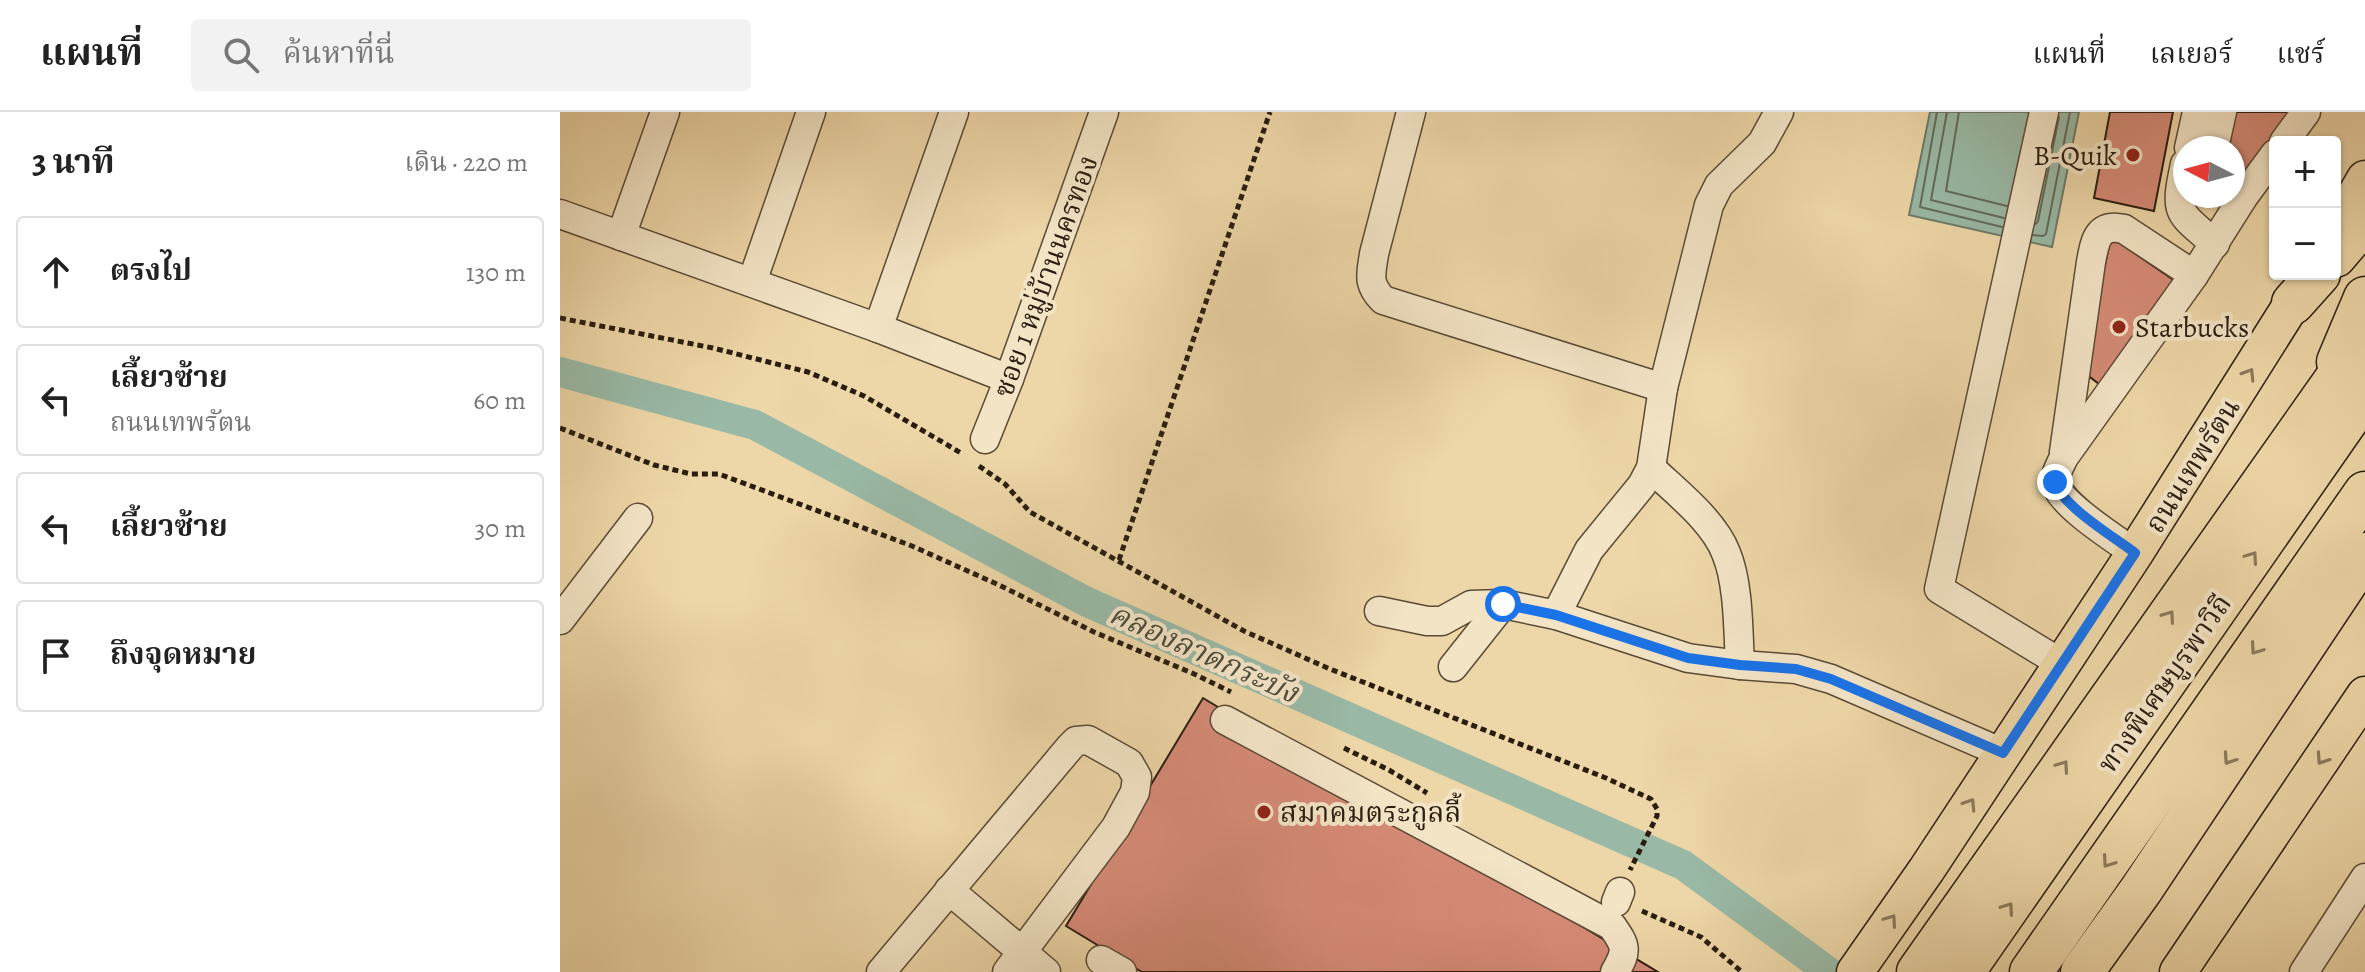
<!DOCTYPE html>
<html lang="th">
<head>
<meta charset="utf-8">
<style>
  body { margin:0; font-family:Alegreya,"Noto Serif Thai",serif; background:#f2f2f2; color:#222 }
  .controls { position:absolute; right:24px; top:24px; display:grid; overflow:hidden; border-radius:8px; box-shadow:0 2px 6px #0004 }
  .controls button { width:72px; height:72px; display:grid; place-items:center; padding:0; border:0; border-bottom:2px solid #e0e0e0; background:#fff; color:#222; font:40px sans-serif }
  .compass { position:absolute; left:1613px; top:24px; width:72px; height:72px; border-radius:50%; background:#fff; box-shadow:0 2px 6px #0004; rotate:276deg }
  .stop { position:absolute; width:24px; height:24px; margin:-18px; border:6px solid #1a73e8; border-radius:50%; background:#fff }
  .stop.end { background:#1a73e8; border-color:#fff; box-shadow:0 2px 8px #0008 }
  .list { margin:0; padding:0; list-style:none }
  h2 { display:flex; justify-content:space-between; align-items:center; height:104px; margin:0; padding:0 32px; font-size:34px }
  h2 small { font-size:26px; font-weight:400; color:#767676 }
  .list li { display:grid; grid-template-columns:52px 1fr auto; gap:24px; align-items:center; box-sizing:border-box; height:112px; margin:0 16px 16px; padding:0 16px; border:2px solid #e0e0e0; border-radius:8px }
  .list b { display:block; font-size:30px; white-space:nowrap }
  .list p { margin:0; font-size:26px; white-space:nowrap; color:#767676 }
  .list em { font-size:26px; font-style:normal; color:#767676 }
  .icon { flex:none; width:44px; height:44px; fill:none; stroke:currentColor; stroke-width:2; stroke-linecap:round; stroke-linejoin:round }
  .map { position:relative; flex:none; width:1805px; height:860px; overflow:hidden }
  header { display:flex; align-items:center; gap:48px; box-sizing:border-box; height:112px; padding:0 40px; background:#fff; border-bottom:2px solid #e0e0e0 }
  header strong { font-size:38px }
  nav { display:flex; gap:44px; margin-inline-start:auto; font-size:28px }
  .search { width:560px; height:72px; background:#f2f2f2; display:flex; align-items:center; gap:20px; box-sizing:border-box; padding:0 28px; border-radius:8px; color:#767676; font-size:30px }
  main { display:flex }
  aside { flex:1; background:#fff }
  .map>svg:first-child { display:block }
</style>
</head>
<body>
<header>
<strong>แผนที่</strong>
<div class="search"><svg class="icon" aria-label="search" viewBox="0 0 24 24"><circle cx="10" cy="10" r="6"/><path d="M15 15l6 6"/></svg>ค้นหาที่นี่</div>
<nav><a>แผนที่</a><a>เลเยอร์</a><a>แชร์</a></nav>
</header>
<main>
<aside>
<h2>3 นาที<small>เดิน · 220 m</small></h2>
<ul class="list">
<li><svg class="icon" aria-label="ahead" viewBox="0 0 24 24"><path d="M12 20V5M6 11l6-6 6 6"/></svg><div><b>ตรงไป</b></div><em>130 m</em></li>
<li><svg class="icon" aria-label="left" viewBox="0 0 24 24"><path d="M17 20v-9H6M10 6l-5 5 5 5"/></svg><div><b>เลี้ยวซ้าย</b><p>ถนนเทพรัตน</p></div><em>60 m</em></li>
<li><svg class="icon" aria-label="left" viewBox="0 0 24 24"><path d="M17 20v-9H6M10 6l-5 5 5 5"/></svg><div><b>เลี้ยวซ้าย</b></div><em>30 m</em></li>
<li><svg class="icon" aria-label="arrive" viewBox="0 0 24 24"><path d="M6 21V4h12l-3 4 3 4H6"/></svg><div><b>ถึงจุดหมาย</b></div></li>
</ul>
</aside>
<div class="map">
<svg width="1805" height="860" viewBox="0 0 1805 860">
  <rect width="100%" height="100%" fill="#edd6a7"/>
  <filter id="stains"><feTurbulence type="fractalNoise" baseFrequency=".0025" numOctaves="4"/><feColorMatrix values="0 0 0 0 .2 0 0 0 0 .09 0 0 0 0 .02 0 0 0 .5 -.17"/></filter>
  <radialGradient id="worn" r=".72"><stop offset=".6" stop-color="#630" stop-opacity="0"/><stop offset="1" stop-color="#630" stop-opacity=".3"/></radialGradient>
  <!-- water -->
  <path fill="#99b9a6" stroke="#6d7b6a" stroke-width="2" d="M1370,0H1519L1492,135L1349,103Z"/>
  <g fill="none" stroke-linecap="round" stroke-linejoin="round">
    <!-- shore -->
    <g stroke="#626b5a" stroke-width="2">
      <path d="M1377,0L1360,95L1442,115"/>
      <path d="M1387,0L1371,88L1444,106"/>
      <path d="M1399,0L1386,79L1447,94"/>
      <path d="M1476,112L1478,109L1499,5"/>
      <path d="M1473,123L1483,124L1486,122L1510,0"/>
    </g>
    <!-- canal -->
    <path stroke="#99b9a6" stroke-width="30" d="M0,260L195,313L527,490L1123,753L1269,860"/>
  </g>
  <!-- building -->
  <g fill="#d58a76" stroke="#2a1d0f" stroke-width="2">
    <path d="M1550,0H1613L1594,99L1534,86Z"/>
    <path d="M1670,0H1734L1686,66L1673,56V36H1662Z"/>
    <path d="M1551,125L1618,171L1543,275L1522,259Z"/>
    <path d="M643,586L1098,860H582L506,814Z"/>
  </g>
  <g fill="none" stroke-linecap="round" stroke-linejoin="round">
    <defs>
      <g id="minor">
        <path d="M851,0L814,142C811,163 807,171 823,188L1103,276"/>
        <path d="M1484,0L1379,477L1502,552"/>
        <path d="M1724,30L1746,0"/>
        <path d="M1629,36L1637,0"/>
        <path d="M1654,36L1662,0"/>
        <path d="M1625,52C1614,104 1618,99 1655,132"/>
        <path d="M0,102L318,216L449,267"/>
        <path d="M61,124L105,0"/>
        <path d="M192,170L251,0"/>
        <path d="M318,216L394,0"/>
        <path d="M425,327L449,267L544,0"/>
        <path d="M1504,340L1531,150C1535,129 1537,111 1564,117L1634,163"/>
        <path d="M1091,356C1116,380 1154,409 1166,441C1179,472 1178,519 1180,553"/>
        <path d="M1575,441C1558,429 1496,390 1495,369C1495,361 1501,352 1504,345L1634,163L1684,84L1715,42"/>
        <path d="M819,499L867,509H882L911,493L943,492L996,503L1128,546L1180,553L1236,557L1271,567L1443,641"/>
        <path d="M996,503L1029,438L1082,373L1091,356L1103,276L1149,93L1159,73L1202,31L1219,0"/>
        <path d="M0,508L78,406"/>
        <path d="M893,555L943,492"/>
        <path d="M665,608L1052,814C1066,834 1068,838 1055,860"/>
        <path d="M389,778L486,860"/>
        <path d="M1056,790L1060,780"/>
        <path d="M541,848L562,860"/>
        <path d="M321,860L510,635L516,629L528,628L569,651L577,665L575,680L556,715L447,860"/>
        <path d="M1744,860L1805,766"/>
      </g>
      <g id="major">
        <path d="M1775,119L1805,67"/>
        <path d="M1295,860L1367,757L1575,441L1747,168"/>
        <path d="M1618,860L1805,583"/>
      </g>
      <g id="highway">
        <path d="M1775,144L1805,109"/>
        <path d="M1733,191L1759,162"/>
        <path d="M1778,250L1805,186"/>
        <path d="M1358,860L1805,226"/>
        <path d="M1403,860L1805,282"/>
        <path d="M1471,860L1805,381"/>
        <path d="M1522,860L1581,778L1805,442"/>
      </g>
    </defs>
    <!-- minor casing -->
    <use href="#minor" stroke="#5b4b35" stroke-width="31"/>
    <!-- major casing -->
    <use href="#major" stroke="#2a1d0f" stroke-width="39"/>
    <!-- highway casing -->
    <use href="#highway" stroke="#2a1d0f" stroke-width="45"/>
    <!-- path -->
    <g stroke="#2a1d0f" stroke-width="5" stroke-dasharray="6 4" stroke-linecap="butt">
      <path d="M0,206L153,236L248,260L304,284L401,341"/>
      <path d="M0,316L94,353L131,362H159L352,434L439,473L534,520L632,561L671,580"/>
      <path d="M419,354L445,372L470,400L684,519L770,557L1046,666L1091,687L1097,697V704L1070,758"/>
      <path d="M559,448L710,0"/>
      <path d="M784,636L829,658L867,681"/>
      <path d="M1082,799L1141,825L1182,860"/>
    </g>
    <!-- minor -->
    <use href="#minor" stroke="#f3e4c6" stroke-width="28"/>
    <!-- major -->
    <use href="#major" stroke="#edd6a7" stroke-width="36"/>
    <!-- highway -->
    <use href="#highway" stroke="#edd6a7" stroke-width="42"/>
  </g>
  <!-- one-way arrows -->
  <defs><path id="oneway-chevron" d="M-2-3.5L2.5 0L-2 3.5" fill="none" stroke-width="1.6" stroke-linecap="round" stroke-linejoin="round" transform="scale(2)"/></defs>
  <g stroke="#8c7a5b">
    <use href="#oneway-chevron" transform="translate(1689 262) rotate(-58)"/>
    <use href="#oneway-chevron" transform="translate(1692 445) rotate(-55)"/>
    <use href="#oneway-chevron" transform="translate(1609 504) rotate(-55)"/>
    <use href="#oneway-chevron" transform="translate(1696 537) rotate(125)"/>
    <use href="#oneway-chevron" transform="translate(1669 647) rotate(124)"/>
    <use href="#oneway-chevron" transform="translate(1762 647) rotate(124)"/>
    <use href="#oneway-chevron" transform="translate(1503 654) rotate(-55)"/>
    <use href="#oneway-chevron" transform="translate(1410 692) rotate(-57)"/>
    <use href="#oneway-chevron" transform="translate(1548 750) rotate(125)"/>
    <use href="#oneway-chevron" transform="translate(1448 796) rotate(-55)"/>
    <use href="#oneway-chevron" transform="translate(1331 808) rotate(-55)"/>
  </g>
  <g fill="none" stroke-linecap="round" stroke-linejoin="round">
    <!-- route -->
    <path stroke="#1a73e8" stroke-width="10" d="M943,492L996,503L1128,546L1180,553L1236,557L1271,567L1443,641L1575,441C1554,425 1502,394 1495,370"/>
  </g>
  <!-- markers -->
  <g fill="#8f2418" stroke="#f3e4c6" stroke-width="3">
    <circle cx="1573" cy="43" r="8"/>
    <circle cx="1559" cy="215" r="8"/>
    <circle cx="704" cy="700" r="8"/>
  </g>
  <g text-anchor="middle" stroke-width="8" stroke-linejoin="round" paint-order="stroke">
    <!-- poi labels -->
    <g font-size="28" fill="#2a1d0f" stroke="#f3e4c6" text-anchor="start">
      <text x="1557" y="53" text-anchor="end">B-Quik</text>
      <text x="1575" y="225">Starbucks</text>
      <text x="720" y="710">สมาคมตระกูลลี้</text>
    </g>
    <!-- street labels -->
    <g font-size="28" fill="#2a1d0f" stroke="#f3e4c6">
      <text transform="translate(485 164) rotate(-70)" y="10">ซอย 1 หมู่บ้านนครทอง</text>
      <text transform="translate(1632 353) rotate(-58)" y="10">ถนนเทพรัตน</text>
      <text transform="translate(1604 571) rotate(-55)" y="10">ทางพิเศษบูรพาวิถี</text>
    </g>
    <!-- water labels -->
    <g font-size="30" font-style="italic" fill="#4b4c3c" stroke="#f3e4c6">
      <text transform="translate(644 541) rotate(24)" y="10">คลองลาดกระบัง</text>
    </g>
  </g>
  <rect width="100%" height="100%" filter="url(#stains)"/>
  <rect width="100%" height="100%" fill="url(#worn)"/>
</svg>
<div class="controls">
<button>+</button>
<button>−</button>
</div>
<svg class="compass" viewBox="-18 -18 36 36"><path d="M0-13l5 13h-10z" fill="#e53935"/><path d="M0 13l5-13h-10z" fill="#767676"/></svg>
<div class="stop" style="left:943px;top:492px"></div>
<div class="stop end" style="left:1495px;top:370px"></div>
</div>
</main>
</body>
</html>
